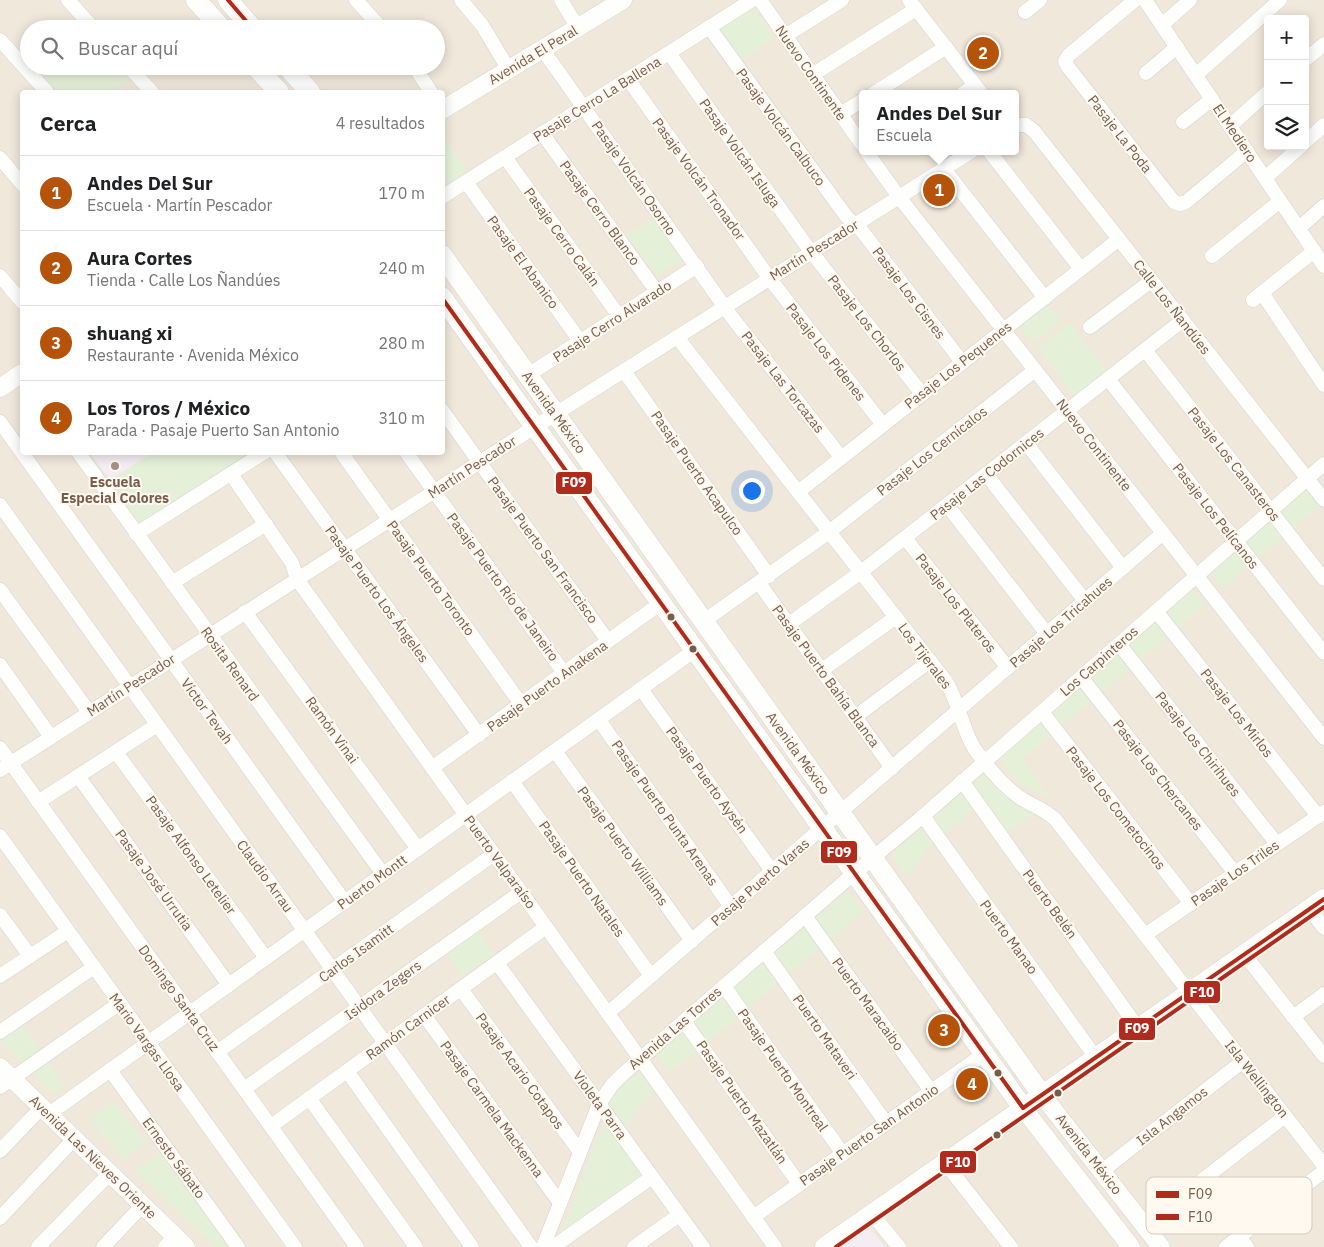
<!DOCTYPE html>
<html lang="es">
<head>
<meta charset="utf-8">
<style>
  body { margin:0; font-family:"IBM Plex Sans",sans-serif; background:#f2f2f2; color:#202124 }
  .controls { position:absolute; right:15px; top:15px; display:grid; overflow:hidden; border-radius:5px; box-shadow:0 2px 12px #0003 }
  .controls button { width:45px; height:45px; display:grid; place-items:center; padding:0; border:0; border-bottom:1px solid #e0e0e0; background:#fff; color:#202124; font:25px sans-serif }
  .you { position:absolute; left:751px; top:490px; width:18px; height:18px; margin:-12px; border:4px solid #fff; border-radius:50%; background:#1a73e8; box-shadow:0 0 0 8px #1a73e833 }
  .badge { display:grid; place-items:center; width:32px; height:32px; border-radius:50%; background:#b45309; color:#fff; font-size:16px; font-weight:700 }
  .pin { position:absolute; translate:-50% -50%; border:2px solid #fff; box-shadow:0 1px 5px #0006 }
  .popup { position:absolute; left:859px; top:90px; width:160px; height:65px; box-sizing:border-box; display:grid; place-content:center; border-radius:5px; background:#fff; filter:drop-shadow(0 1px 4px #0005); font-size:16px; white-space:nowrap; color:#757577 }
  .popup b { font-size:19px; color:#202124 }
  .popup::after { content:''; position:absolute; left:50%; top:100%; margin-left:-10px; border:10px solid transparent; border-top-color:#fff }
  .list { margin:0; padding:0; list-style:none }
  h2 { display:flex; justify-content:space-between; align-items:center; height:65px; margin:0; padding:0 20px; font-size:21px }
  h2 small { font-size:16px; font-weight:400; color:#757577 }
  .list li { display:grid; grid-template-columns:32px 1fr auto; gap:15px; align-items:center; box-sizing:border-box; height:75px; padding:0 20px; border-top:1px solid #e0e0e0 }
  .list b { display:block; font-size:19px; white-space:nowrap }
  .list p { margin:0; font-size:16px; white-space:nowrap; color:#757577 }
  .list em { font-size:16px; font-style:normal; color:#757577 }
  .icon { flex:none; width:28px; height:28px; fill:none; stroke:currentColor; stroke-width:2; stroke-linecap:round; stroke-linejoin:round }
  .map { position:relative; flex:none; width:1324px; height:1247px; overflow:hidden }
  .search { position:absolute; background:#fff; box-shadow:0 2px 12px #0003; left:20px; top:20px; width:425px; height:55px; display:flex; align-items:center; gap:12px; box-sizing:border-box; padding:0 18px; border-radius:28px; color:#757577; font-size:19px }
  .panel { position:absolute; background:#fff; box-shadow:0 2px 12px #0003; left:20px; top:90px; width:425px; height:365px; border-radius:5px }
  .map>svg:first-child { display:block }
</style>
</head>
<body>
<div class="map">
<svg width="1324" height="1247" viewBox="0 0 1324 1247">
  <rect width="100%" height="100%" fill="#f8f5ee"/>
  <!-- residential -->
  <path fill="#f1e8dc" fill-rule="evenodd" d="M0,0H1324V1247H0ZM1268,19H1305V146H1268ZM29,29H436V66H29ZM22,92H442V452H22ZM863,94H1015V151H863Z"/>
  <!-- education -->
  <g fill="#f5edf4">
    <path d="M90,453H152L110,480Z"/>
    <path d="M869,1227L885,1247H842Z"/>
  </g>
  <!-- green -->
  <g fill="#e5f0d9">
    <path d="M752,6L774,38L740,62L718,30Z"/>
    <path d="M62,66H122L133,78L112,92H55L43,79Z"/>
    <path d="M443,136L467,171L443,187L442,137Z"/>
    <path d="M655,217L686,258L657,276L627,235Z"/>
    <path d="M1046,302L1061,321L1032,344L1017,325Z"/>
    <path d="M1070,323L1108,372L1076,398L1037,348Z"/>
    <path d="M152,453H250L139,525L110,480Z"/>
    <path d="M1307,488L1321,505L1223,588L1209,570Z"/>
    <path d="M1191,588L1205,605L1023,759L1051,799L1021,784L1001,763L1007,747Z"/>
    <path d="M984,772L1034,813L1003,835L980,804L926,850L921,861L905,877L891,855Z"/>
    <path d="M848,891L864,911L670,1073L654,1053Z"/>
    <path d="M474,925L494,954L463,976L442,948Z"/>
    <path d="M21,1023L65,1085L53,1094L0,1041V1038Z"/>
    <path d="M639,1072L654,1092L636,1111L627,1130L608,1105C613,1091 628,1081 639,1072Z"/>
    <path d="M112,1100L146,1142L123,1161L89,1119Z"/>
    <path d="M604,1121L643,1175L561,1234Z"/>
    <path d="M160,1151L228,1247H215L135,1172Z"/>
  </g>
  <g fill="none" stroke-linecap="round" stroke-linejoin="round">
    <defs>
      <g id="minor">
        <path d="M68,0L94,29"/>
        <path d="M356,0L382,29"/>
        <path d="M461,0L482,25L509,70"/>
        <path d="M561,0L578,28"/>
        <path d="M760,0L863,146"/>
        <path d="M909,0L982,94"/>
        <path d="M1135,0L1069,55L1065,61L1068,67L1174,202L1180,204L1186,202L1247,151"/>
        <path d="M1145,0L1324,266"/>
        <path d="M1025,12L1040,0"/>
        <path d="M1162,25L1190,0"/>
        <path d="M709,27L846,216L862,231L962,362"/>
        <path d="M785,36L842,0"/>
        <path d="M0,40L47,92"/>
        <path d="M543,50L731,316L841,457"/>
        <path d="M669,53L806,245L922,394"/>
        <path d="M1305,60L1324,44"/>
        <path d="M128,66L152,92"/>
        <path d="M414,66L431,92"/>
        <path d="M1146,73L1177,47"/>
        <path d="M812,75L916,9"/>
        <path d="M1196,75L1280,0"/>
        <path d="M628,79L770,279L883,425"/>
        <path d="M873,94L946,47"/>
        <path d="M962,94L975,85"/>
        <path d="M840,114L863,100"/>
        <path d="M1183,122L1212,99"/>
        <path d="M1015,125H1026L1034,131L1324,500"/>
        <path d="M1230,126L1268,92"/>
        <path d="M542,133L657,292"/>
        <path d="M1305,142L1324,125"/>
        <path d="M866,151L899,197L1324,738"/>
        <path d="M989,151L1081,269"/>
        <path d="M505,157L619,316"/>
        <path d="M0,158L22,184"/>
        <path d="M944,169L1045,298"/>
        <path d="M1265,178L1301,146"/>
        <path d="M466,182L580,341"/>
        <path d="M442,197L752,0"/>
        <path d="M1299,228L1324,206"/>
        <path d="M1212,256L1280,201"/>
        <path d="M0,276L22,302"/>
        <path d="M1262,293L1324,385"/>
        <path d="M1253,300L1314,251"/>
        <path d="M1090,327L1151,281"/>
        <path d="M677,337L945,680C959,701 961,726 974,748C986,765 1002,785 1019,797C1031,805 1044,809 1055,819L1324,1166"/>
        <path d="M1145,350L1324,579"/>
        <path d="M624,371L769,576"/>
        <path d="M528,375L697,266"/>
        <path d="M1108,379L1324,653"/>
        <path d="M442,410L608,641"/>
        <path d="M0,422L345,902"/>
        <path d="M1026,443L1123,568"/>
        <path d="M78,452L383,874"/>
        <path d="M275,452L479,735"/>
        <path d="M341,452L521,704"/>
        <path d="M406,452L564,673"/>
        <path d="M231,474L292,563L297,579L775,1247"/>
        <path d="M986,474L1085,601"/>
        <path d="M798,492L1119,239"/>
        <path d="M0,505L531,1247"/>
        <path d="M947,505L1047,634"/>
        <path d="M136,534L265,452"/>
        <path d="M905,538L1008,668"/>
        <path d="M172,583L266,524"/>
        <path d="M759,583L892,768"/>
        <path d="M0,590L89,712"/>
        <path d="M1156,611L1318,816"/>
        <path d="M245,612L418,849"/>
        <path d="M704,621L829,532L1035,370"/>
        <path d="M789,624L861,572L1183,320"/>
        <path d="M1119,644L1277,844"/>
        <path d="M0,665L51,737"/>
        <path d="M822,670L896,617"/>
        <path d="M1081,677L1235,873"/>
        <path d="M641,689L772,871"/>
        <path d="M1042,712L1191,904"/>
        <path d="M855,717L930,661"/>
        <path d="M599,720L731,907"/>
        <path d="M0,748L357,1247"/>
        <path d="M555,751L692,941"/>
        <path d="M116,752L266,958"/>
        <path d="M432,768L661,603"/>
        <path d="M0,770L522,435L972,151"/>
        <path d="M78,776L229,985"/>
        <path d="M512,781L651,976"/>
        <path d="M962,781L1138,1028"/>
        <path d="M38,802L157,725"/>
        <path d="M923,816L1096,1058"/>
        <path d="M0,836L295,1247"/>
        <path d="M1309,909L1324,928"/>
        <path d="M0,915L30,956"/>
        <path d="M805,916L931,1091"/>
        <path d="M1145,935L1324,812"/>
        <path d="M764,951L886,1123"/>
        <path d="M1244,954L1324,1056"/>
        <path d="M497,963L703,1247"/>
        <path d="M0,976L68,931"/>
        <path d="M724,986L843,1154"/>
        <path d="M461,989L580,1152"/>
        <path d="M608,1013L1163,533"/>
        <path d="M424,1015L560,1203"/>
        <path d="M1293,1017L1324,994"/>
        <path d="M684,1021L799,1184"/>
        <path d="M0,1032L94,967"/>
        <path d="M217,1052L494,854"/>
        <path d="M110,1070L238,1247"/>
        <path d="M347,1071L472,1247"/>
        <path d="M0,1087L120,1003"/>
        <path d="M244,1089L521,892"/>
        <path d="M309,1098L416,1247"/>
        <path d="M49,1114L695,650"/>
        <path d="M271,1126L546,927"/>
        <path d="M0,1151L42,1107"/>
        <path d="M945,1163L1011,1247"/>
        <path d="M1102,1171L1243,1061"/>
        <path d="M872,1214L899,1247"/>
        <path d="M753,1217L984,1054"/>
        <path d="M0,1218L74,1139"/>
        <path d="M1144,1225L1285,1116"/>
        <path d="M1239,1237L1247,1247"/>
        <path d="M38,1247L110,1173"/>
        <path d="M103,1247L143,1205"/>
        <path d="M165,1247L175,1236"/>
        <path d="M543,1247L599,1104L612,1085L623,1074L844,882L923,816L1324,464"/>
        <path d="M553,1247L652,1177"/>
        <path d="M634,1247L679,1215"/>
        <path d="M1226,1247L1324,1171"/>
      </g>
      <g id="tertiary">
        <path d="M442,110L623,0"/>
        <path d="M0,388L22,373"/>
        <path d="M0,1067L186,1247"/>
        <path d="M1042,1095L1161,1247"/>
        <path d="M1023,1108L1131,1247"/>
      </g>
      <g id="secondary">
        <path d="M196,0L222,29"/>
        <path d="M228,0L253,29"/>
        <path d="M255,66L279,92"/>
        <path d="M287,66L310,92"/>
        <path d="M442,255L1042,1095"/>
        <path d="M442,297L1023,1108"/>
        <path d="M825,1247L1324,899"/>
      </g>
    </defs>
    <!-- minor casing -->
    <use href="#minor" stroke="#d7d2cc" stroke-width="15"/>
    <!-- tertiary casing -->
    <use href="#tertiary" stroke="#d7d2cc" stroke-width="19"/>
    <!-- secondary casing -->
    <use href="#secondary" stroke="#d8d1ca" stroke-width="21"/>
    <!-- minor -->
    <use href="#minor" stroke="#fefefc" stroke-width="14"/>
    <!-- tertiary -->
    <use href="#tertiary" stroke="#fefefc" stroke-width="18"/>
    <!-- secondary -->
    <use href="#secondary" stroke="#fefefc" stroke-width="20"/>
    <defs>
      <g id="bus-1">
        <path d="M228,0L253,29"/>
        <path d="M442,298L1023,1108L1324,899"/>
      </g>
      <path id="bus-2" d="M836,1247L1324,907"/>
    </defs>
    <!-- bus-1 casing -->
    <use href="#bus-1" stroke="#fff9f0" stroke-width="8"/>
    <!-- bus-2 casing -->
    <use href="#bus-2" stroke="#fff9f0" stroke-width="8"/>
    <!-- bus-1 -->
    <use href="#bus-1" stroke="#af2b1e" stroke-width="4"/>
    <!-- bus-2 -->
    <use href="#bus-2" stroke="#af2b1e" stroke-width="4"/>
  </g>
  <!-- markers -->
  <circle fill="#a59285" stroke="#fff9f0" stroke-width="2" cx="115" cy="466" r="5"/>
  <g fill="#785d4c" stroke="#fff9f0" stroke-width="2">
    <circle cx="671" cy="617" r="4.5"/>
    <circle cx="693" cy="649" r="4.5"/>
    <circle cx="998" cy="1073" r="4.5"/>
    <circle cx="1058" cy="1093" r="4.5"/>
    <circle cx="997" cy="1135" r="4.5"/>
  </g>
  <g text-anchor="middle" stroke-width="4" stroke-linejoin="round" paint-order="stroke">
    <!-- street labels -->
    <g font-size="14" fill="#785d4c" stroke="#fff9f0">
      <text transform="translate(533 55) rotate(-31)" y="5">Avenida El Peral</text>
      <text transform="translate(811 73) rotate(55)" y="5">Nuevo Continente</text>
      <text transform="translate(597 99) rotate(-32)" y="5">Pasaje Cerro La Ballena</text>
      <text transform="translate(781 127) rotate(54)" y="5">Pasaje Volcán Calbuco</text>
      <text transform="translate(1235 133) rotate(56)" y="5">El Mediero</text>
      <text transform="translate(1120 134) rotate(52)" y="5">Pasaje La Poda</text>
      <text transform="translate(740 153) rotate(55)" y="5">Pasaje Volcán Isluga</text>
      <text transform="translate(634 178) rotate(55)" y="5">Pasaje Volcán Osorno</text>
      <text transform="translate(699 179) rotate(54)" y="5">Pasaje Volcán Tronador</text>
      <text transform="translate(600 213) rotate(54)" y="5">Pasaje Cerro Blanco</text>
      <text transform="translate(562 237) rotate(54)" y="5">Pasaje Cerro Calán</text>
      <text transform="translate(814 250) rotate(-32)" y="5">Martín Pescador</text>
      <text transform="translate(523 262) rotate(54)" y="5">Pasaje El Abanico</text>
      <text transform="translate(909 293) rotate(53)" y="5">Pasaje Los Cisnes</text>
      <text transform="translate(1172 307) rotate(52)" y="5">Calle Los Ñandúes</text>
      <text transform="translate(612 321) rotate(-33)" y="5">Pasaje Cerro Alvarado</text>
      <text transform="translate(867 323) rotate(52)" y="5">Pasaje Los Chorlos</text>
      <text transform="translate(826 352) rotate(52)" y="5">Pasaje Los Pidenes</text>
      <text transform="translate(958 365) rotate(-38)" y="5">Pasaje Los Pequenes</text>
      <text transform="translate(783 382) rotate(52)" y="5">Pasaje Las Torcazas</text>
      <text transform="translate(554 412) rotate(54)" y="5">Avenida México</text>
      <text transform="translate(1094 445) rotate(52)" y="5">Nuevo Continente</text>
      <text transform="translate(932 451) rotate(-38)" y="5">Pasaje Los Cernícalos</text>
      <text transform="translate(1234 464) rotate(52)" y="5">Pasaje Los Canasteros</text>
      <text transform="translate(472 467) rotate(-33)" y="5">Martín Pescador</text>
      <text transform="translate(697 473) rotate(55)" y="5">Pasaje Puerto Acapulco</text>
      <text transform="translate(987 474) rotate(-38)" y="5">Pasaje Las Codornices</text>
      <text transform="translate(1216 516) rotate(52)" y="5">Pasaje Los Pelícanos</text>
      <text transform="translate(543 550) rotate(54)" y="5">Pasaje Puerto San Francisco</text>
      <text transform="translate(431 578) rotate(54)" y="5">Pasaje Puerto Toronto</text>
      <text transform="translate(503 587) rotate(54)" y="5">Pasaje Puerto Río de Janeiro</text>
      <text transform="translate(377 594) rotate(54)" y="5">Pasaje Puerto Los Ángeles</text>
      <text transform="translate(956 603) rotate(52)" y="5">Pasaje Los Plateros</text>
      <text transform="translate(1061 622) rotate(-41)" y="5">Pasaje Los Tricahues</text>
      <text transform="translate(925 656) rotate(53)" y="5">Los Tijerales</text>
      <text transform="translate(1099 661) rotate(-41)" y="5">Los Carpinteros</text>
      <text transform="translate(230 664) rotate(54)" y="5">Rosita Renard</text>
      <text transform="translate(826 676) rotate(54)" y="5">Pasaje Puerto Bahía Blanca</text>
      <text transform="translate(131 685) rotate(-33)" y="5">Martín Pescador</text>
      <text transform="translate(547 686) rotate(-36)" y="5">Pasaje Puerto Anakena</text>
      <text transform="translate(207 711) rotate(54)" y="5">Víctor Tevah</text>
      <text transform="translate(1237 713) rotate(52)" y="5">Pasaje Los Mirlos</text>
      <text transform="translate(332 730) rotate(54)" y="5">Ramón Vinai</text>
      <text transform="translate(1198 744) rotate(52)" y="5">Pasaje Los Chirihues</text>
      <text transform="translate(798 753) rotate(54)" y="5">Avenida México</text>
      <text transform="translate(1158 775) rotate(52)" y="5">Pasaje Los Chercanes</text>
      <text transform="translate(707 780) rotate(54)" y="5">Pasaje Puerto Aysén</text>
      <text transform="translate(1116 808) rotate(52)" y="5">Pasaje Los Cometocinos</text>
      <text transform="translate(665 813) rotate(55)" y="5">Pasaje Puerto Punta Arenas</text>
      <text transform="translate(623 846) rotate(54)" y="5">Pasaje Puerto Williams</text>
      <text transform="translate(191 855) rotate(54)" y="5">Pasaje Alfonso Letelier</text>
      <text transform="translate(500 862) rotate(54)" y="5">Puerto Valparaíso</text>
      <text transform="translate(1235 873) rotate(-35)" y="5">Pasaje Los Triles</text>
      <text transform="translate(265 876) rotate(54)" y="5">Claudio Arrau</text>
      <text transform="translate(582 879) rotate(55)" y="5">Pasaje Puerto Natales</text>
      <text transform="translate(154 880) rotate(54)" y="5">Pasaje José Urrutia</text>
      <text transform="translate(372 882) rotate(-36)" y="5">Puerto Montt</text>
      <text transform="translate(760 882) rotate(-41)" y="5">Pasaje Puerto Varas</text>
      <text transform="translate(1050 904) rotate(54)" y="5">Puerto Belén</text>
      <text transform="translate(1009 937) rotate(54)" y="5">Puerto Manao</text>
      <text transform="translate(356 953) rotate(-36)" y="5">Carlos Isamitt</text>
      <text transform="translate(383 990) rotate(-36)" y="5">Isidora Zegers</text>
      <text transform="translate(179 998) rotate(54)" y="5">Domingo Santa Cruz</text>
      <text transform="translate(868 1004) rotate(54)" y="5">Puerto Maracaibo</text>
      <text transform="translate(408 1027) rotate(-36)" y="5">Ramón Carnicer</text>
      <text transform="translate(675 1028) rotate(-41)" y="5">Avenida Las Torres</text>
      <text transform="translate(825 1037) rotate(55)" y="5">Puerto Mataveri</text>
      <text transform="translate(147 1042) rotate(54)" y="5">Mario Vargas Llosa</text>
      <text transform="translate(783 1070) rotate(55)" y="5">Pasaje Puerto Montreal</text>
      <text transform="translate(520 1071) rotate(54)" y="5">Pasaje Acario Cotapos</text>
      <text transform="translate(1257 1079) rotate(52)" y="5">Isla Wellington</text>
      <text transform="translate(742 1102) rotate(55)" y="5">Pasaje Puerto Mazatlán</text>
      <text transform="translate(600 1105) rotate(54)" y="5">Violeta Parra</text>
      <text transform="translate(492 1109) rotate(54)" y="5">Pasaje Carmela Mackenna</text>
      <text transform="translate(1172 1116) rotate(-38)" y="5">Isla Angamos</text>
      <text transform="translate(869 1135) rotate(-35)" y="5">Pasaje Puerto San Antonio</text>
      <text transform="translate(1089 1154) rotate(52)" y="5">Avenida México</text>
      <text transform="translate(93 1157) rotate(44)" y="5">Avenida Las Nieves Oriente</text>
      <text transform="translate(174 1158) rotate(54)" y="5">Ernesto Sábato</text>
    </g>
    <!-- poi labels -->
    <g font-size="14" font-weight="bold" fill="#785d4c" stroke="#fff9f0">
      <text x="115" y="487">Escuela<tspan x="115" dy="16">Especial Colores</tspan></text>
    </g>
  </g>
  <!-- legend -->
  <rect x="1146" y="1177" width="166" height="57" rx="8" fill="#fff9f0" stroke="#d6cabf" stroke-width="1"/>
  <rect x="1156" y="1191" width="23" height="7" fill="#af2b1e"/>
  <rect x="1156" y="1214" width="23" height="6" fill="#af2b1e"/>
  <g font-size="14" fill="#785d4c">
    <text x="1188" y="1199">F09</text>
    <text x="1188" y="1222">F10</text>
  </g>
  <g stroke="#fff9f0" stroke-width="2">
    <rect x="555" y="471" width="38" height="24" rx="5" fill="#af2b1e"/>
    <rect x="820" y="840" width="38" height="24" rx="5" fill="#af2b1e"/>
    <rect x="1183" y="980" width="38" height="24" rx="5" fill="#af2b1e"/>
    <rect x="1118" y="1017" width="38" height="24" rx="5" fill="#af2b1e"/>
    <rect x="939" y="1150" width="38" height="24" rx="5" fill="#af2b1e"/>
  </g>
  <g font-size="14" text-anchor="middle" font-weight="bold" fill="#fff">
    <text x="574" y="487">F09</text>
    <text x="839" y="857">F09</text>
    <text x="1202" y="997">F10</text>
    <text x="1137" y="1033">F09</text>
    <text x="958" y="1167">F10</text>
  </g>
</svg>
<div class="controls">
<button>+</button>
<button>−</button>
<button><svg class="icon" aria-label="layers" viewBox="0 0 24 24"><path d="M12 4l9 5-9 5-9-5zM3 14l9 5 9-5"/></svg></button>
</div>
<div class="you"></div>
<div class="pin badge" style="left:939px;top:190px">1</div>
<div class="popup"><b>Andes Del Sur</b>Escuela</div>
<div class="pin badge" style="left:983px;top:53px">2</div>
<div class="pin badge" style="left:944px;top:1030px">3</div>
<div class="pin badge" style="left:972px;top:1084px">4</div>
<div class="search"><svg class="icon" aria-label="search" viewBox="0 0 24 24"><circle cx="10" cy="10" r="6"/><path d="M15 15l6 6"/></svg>Buscar aquí</div>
<section class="panel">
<h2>Cerca<small>4 resultados</small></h2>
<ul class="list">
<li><span class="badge">1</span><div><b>Andes Del Sur</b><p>Escuela · Martín Pescador</p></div><em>170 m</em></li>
<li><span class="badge">2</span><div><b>Aura Cortes</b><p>Tienda · Calle Los Ñandúes</p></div><em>240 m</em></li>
<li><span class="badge">3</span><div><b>shuang xi</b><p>Restaurante · Avenida México</p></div><em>280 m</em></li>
<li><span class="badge">4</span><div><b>Los Toros / México</b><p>Parada · Pasaje Puerto San Antonio</p></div><em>310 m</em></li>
</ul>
</section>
</div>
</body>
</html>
